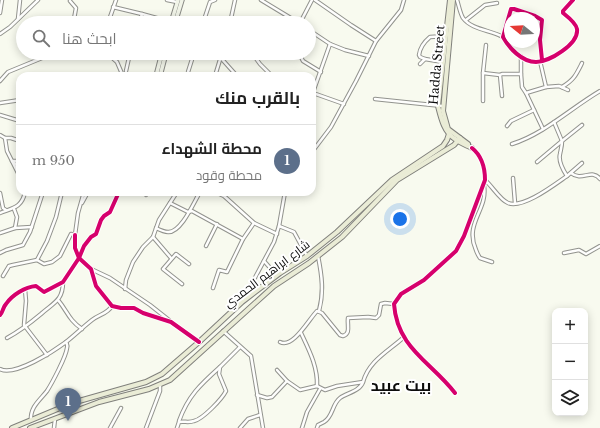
<!DOCTYPE html>
<html lang="ar">
<head>
<meta charset="utf-8">
<style>
  body { margin:0; font-family:"Libre Baskerville",Cairo,serif; background:#f6f6f6; color:#222; direction:rtl }
  .controls { position:absolute; right:12px; bottom:12px; display:grid; overflow:hidden; border-radius:8px; box-shadow:0 2px 10px #0003 }
  .controls button { width:36px; height:36px; display:grid; place-items:center; padding:0; border:0; border-bottom:1px solid #e0e0e0; background:#fff; color:#222; font:20px sans-serif }
  .compass { position:absolute; left:504px; top:12px; width:36px; height:36px; border-radius:50%; background:#fff; box-shadow:0 2px 10px #0003; rotate:288deg }
  .you { position:absolute; left:400px; top:219px; width:14px; height:14px; margin:-10px; border:3px solid #fff; border-radius:50%; background:#1a73e8; box-shadow:0 0 0 6px #1a73e833 }
  .badge { display:grid; place-items:center; width:26px; height:26px; border-radius:50%; background:#b45309; color:#fff; font-size:13px; font-weight:700 }
  .pin { position:absolute; translate:-50% -33px; filter:drop-shadow(0 1px 2px #0008) }
  .pin::after { content:''; position:absolute; top:21px; width:14px; height:12px; background:inherit; clip-path:polygon(0 0,100% 0,50% 100%) }
  .list { margin:0; padding:0; list-style:none }
  h2 { display:flex; justify-content:space-between; align-items:center; height:52px; margin:0; padding:0 16px; font-size:17px }
  h2 small { font-size:13px; font-weight:400; color:#767676 }
  .list li { display:grid; grid-template-columns:26px 1fr auto; gap:12px; align-items:center; box-sizing:border-box; height:72px; padding:0 16px; border-top:1px solid #e0e0e0 }
  .list b { display:block; font-size:15px; white-space:nowrap }
  .list p { margin:0; font-size:13px; white-space:nowrap; color:#767676 }
  .list em { font-size:13px; font-style:normal; color:#767676 }
  .icon { flex:none; width:22px; height:22px; fill:none; stroke:currentColor; stroke-width:2; stroke-linecap:round; stroke-linejoin:round }
  .map { position:relative; flex:none; width:600px; height:428px; overflow:hidden; direction:ltr }
  .search { position:absolute; background:#fff; box-shadow:0 2px 10px #0003; left:16px; top:16px; width:300px; height:44px; display:flex; align-items:center; gap:10px; box-sizing:border-box; padding:0 14px; border-radius:22px; color:#767676; font-size:15px }
  .panel { position:absolute; background:#fff; box-shadow:0 2px 10px #0003; left:16px; top:72px; width:300px; height:124px; border-radius:12px; direction:rtl }
  .map>svg:first-child { display:block }
</style>
</head>
<body>
<div class="map">
<svg width="600" height="428" viewBox="0 0 600 428">
  <rect width="100%" height="100%" fill="#f8faef"/>
  <g fill="none" stroke-linecap="round" stroke-linejoin="round">
    <defs>
      <g id="street">
        <path d="M167,0L177,2"/>
        <path d="M261,0L299,23"/>
        <path d="M315,0L351,25L376,41"/>
        <path d="M457,0C459,6 460,13 463,18C472,30 491,30 503,37"/>
        <path d="M70,1L76,8L74,19L76,23"/>
        <path d="M113,7L142,14L139,23"/>
        <path d="M0,13L2,0"/>
        <path d="M142,14L171,22"/>
        <path d="M18,19L20,0"/>
        <path d="M466,20L485,5L497,3"/>
        <path d="M108,23L116,0"/>
        <path d="M203,23L210,2L215,0"/>
        <path d="M230,23L235,0"/>
        <path d="M300,23L312,0"/>
        <path d="M309,30L330,44L345,50L369,56"/>
        <path d="M0,34L10,27L38,0"/>
        <path d="M107,53L117,62L123,76"/>
        <path d="M252,53L260,64L272,76"/>
        <path d="M299,53L303,61L321,72"/>
        <path d="M220,57L237,76"/>
        <path d="M425,59L420,57L419,55C420,47 424,42 430,37L446,36"/>
        <path d="M542,60L540,40L542,20L535,16L514,9H511L503,37C509,48 522,62 536,62C549,62 579,44 577,29C576,23 568,17 563,13V11L573,0"/>
        <path d="M420,64L425,59L443,62"/>
        <path d="M126,71L130,53"/>
        <path d="M188,72L194,53"/>
        <path d="M483,73L500,75"/>
        <path d="M521,74V56"/>
        <path d="M215,76L222,53"/>
        <path d="M0,81L8,72L42,58L49,53"/>
        <path d="M546,87L559,86L568,90"/>
        <path d="M562,87C574,80 576,75 582,63"/>
        <path d="M313,93L344,104"/>
        <path d="M526,93L543,129"/>
        <path d="M312,95L330,44"/>
        <path d="M502,96L500,75L502,74H521L522,87L526,93L546,87L540,61"/>
        <path d="M375,99L442,106"/>
        <path d="M483,101V73L486,45"/>
        <path d="M0,103L20,100"/>
        <path d="M0,115L20,121"/>
        <path d="M507,126L511,121L534,110"/>
        <path d="M0,135L5,138H11L20,141"/>
        <path d="M5,138L7,151L20,177"/>
        <path d="M512,144C544,134 571,108 600,91"/>
        <path d="M312,152L331,127L356,81L376,41L401,10L404,0"/>
        <path d="M12,161L20,168"/>
        <path d="M13,161H20"/>
        <path d="M537,162L562,141L554,122"/>
        <path d="M571,173C582,182 592,168 600,179"/>
        <path d="M567,176L582,163"/>
        <path d="M513,178L515,203"/>
        <path d="M485,180C492,186 500,200 508,203C523,209 554,185 567,176C563,170 558,162 560,154C561,149 562,146 562,141L582,125"/>
        <path d="M484,186C488,210 464,223 476,250C477,253 478,255 480,258L492,262"/>
        <path d="M215,192L224,196L254,223L277,234"/>
        <path d="M0,193L3,208L6,210"/>
        <path d="M146,195L148,192"/>
        <path d="M82,203L88,192"/>
        <path d="M170,203L188,212L192,211L243,239"/>
        <path d="M14,209L17,217L15,228"/>
        <path d="M0,213C12,208 22,208 25,192"/>
        <path d="M279,226L294,232L307,256"/>
        <path d="M156,228C160,230 164,232 168,232C181,233 194,202 200,192"/>
        <path d="M0,233L15,228L32,227"/>
        <path d="M75,235V248L79,258L91,269L96,286L112,306L121,308H134L143,313L171,322L199,342"/>
        <path d="M153,237L171,258"/>
        <path d="M206,246L217,224"/>
        <path d="M0,253L6,250L23,245L30,232L43,192"/>
        <path d="M564,253L579,250L586,254L600,246"/>
        <path d="M318,256C322,276 324,292 319,311"/>
        <path d="M37,260L47,241L56,217L62,192"/>
        <path d="M264,261L272,270L280,273"/>
        <path d="M91,269L110,278L150,305L169,320"/>
        <path d="M3,276L9,266L13,265L37,260L44,264L52,262L60,256L71,234L75,235L78,213L84,192"/>
        <path d="M182,284L163,269L176,254L189,264"/>
        <path d="M213,288L219,270L227,272L243,239L254,223"/>
        <path d="M25,289L26,301L24,325L47,355"/>
        <path d="M125,289L126,280L133,262L143,247L153,237L159,220L177,192"/>
        <path d="M58,300C68,312 68,319 82,329"/>
        <path d="M243,300L274,242L279,226L285,192"/>
        <path d="M0,315C3,312 3,307 6,304C12,295 25,287 36,286L44,292L63,282L79,258L84,246L91,237L96,234L101,220L104,216L110,212L119,192"/>
        <path d="M223,331L251,356L263,428"/>
        <path d="M301,333C309,350 318,367 317,386"/>
        <path d="M7,338C20,331 29,324 41,314C53,303 63,301 63,282"/>
        <path d="M280,342C293,349 309,319 317,311L322,313L340,335L343,336C351,334 347,325 348,318L368,317L376,318L379,315L381,304L385,303L394,304"/>
        <path d="M0,369C14,377 54,351 66,342C75,335 83,327 92,320C100,314 107,314 112,306"/>
        <path d="M277,370L287,381"/>
        <path d="M455,393C431,362 397,348 394,304L401,294L424,280L456,251L464,236L485,180C485,168 482,156 472,148"/>
        <path d="M257,395L267,398L272,397L287,381L300,390L317,386L325,390L337,386L363,382C369,361 387,352 403,338"/>
        <path d="M31,420C30,407 40,400 47,391C52,383 66,357 67,348C68,345 67,345 66,342"/>
        <path d="M179,421C188,396 200,385 220,367"/>
        <path d="M54,428L55,419"/>
        <path d="M110,428L121,408"/>
        <path d="M146,428L160,391V385"/>
        <path d="M177,428L179,422C184,421 189,423 194,421C203,419 222,399 226,391L219,374L220,367L240,347"/>
        <path d="M240,428L248,419L260,415"/>
        <path d="M302,428L307,412L320,389"/>
        <path d="M317,428L318,425C320,424 322,423 324,422C333,417 332,404 340,398C347,393 360,391 363,382"/>
      </g>
      <g id="secondary">
        <path d="M171,23L178,0"/>
        <path d="M175,23L182,0"/>
        <path d="M156,76L162,53"/>
        <path d="M160,76L166,53"/>
      </g>
      <g id="primary">
        <path d="M450,0L438,106C441,118 444,132 455,139C460,143 466,145 472,148"/>
        <path d="M453,0L443,111L448,129L468,144"/>
        <path d="M12,428L72,403L146,382L162,374L199,342L242,302L280,273L307,256L337,232L392,180L443,146L447,140L449,134"/>
        <path d="M30,428L99,402L149,389L170,380L274,286L309,263L342,237L397,180L454,145L460,138"/>
      </g>
    </defs>
    <!-- street casing -->
    <use href="#street" stroke="#92938e" stroke-width="4.5"/>
    <!-- secondary casing -->
    <use href="#secondary" stroke="#898a85" stroke-width="5.5"/>
    <!-- primary casing -->
    <use href="#primary" stroke="#80807c" stroke-width="6"/>
    <!-- street -->
    <use href="#street" stroke="#fefefd" stroke-width="2.5"/>
    <!-- secondary -->
    <use href="#secondary" stroke="#f1f4e8" stroke-width="3.5"/>
    <!-- primary -->
    <use href="#primary" stroke="#eaecd6" stroke-width="4"/>
    <defs>
      <g id="cycleway">
        <path d="M542,60L540,40L542,20L535,16L514,9H511L503,37C509,48 522,62 536,62C549,62 579,44 577,29C576,23 568,17 563,13V11L573,0"/>
        <path d="M75,235V248L79,258L91,269L96,286L112,306L121,308H134L143,313L171,322L199,342"/>
        <path d="M0,315C3,312 3,307 6,304C12,295 25,287 36,286L44,292L63,282L79,258L84,246L91,237L96,234L101,220L104,216L110,212L119,192"/>
        <path d="M455,393C431,362 397,348 394,304L401,294L424,280L456,251L464,236L485,180C485,168 482,156 472,148"/>
      </g>
    </defs>
    <!-- cycleway casing -->
    <use href="#cycleway" stroke="#fff" stroke-width="6"/>
    <!-- cycleway -->
    <use href="#cycleway" stroke="#d6006c" stroke-width="4"/>
  </g>
  <g text-anchor="middle" stroke-width="4" stroke-linejoin="round" paint-order="stroke">
    <!-- street labels -->
    <g font-size="12" fill="#0c0c0c" stroke="#fff">
      <text transform="translate(437 65) rotate(-85)" y="4">Hadda Street</text>
      <text transform="translate(267 274) rotate(-37)" y="4">شارع ابراهيم الحمدي</text>
    </g>
    <!-- district labels -->
    <g font-size="16" font-weight="bold" fill="#0c0c0c" stroke="#fff">
      <text x="401" y="391">بيت عبيد</text>
    </g>
  </g>
</svg>
<div class="controls">
<button>+</button>
<button>−</button>
<button><svg class="icon" aria-label="layers" viewBox="0 0 24 24"><path d="M12 4l9 5-9 5-9-5zM3 14l9 5 9-5"/></svg></button>
</div>
<svg class="compass" viewBox="-18 -18 36 36"><path d="M0-13l5 13h-10z" fill="#e53935"/><path d="M0 13l5-13h-10z" fill="#767676"/></svg>
<div class="you"></div>
<div class="pin badge" style="left:68px;top:421px;background:#5c6f8a">1</div>
<div class="search"><svg class="icon" aria-label="search" viewBox="0 0 24 24"><circle cx="10" cy="10" r="6"/><path d="M15 15l6 6"/></svg>ابحث هنا</div>
<section class="panel">
<h2>بالقرب منك<small></small></h2>
<ul class="list">
<li><span class="badge" style="background:#5c6f8a">1</span><div><b>محطة الشهداء</b><p>محطة وقود</p></div><em>950 m</em></li>
</ul>
</section>
</div>
</body>
</html>
